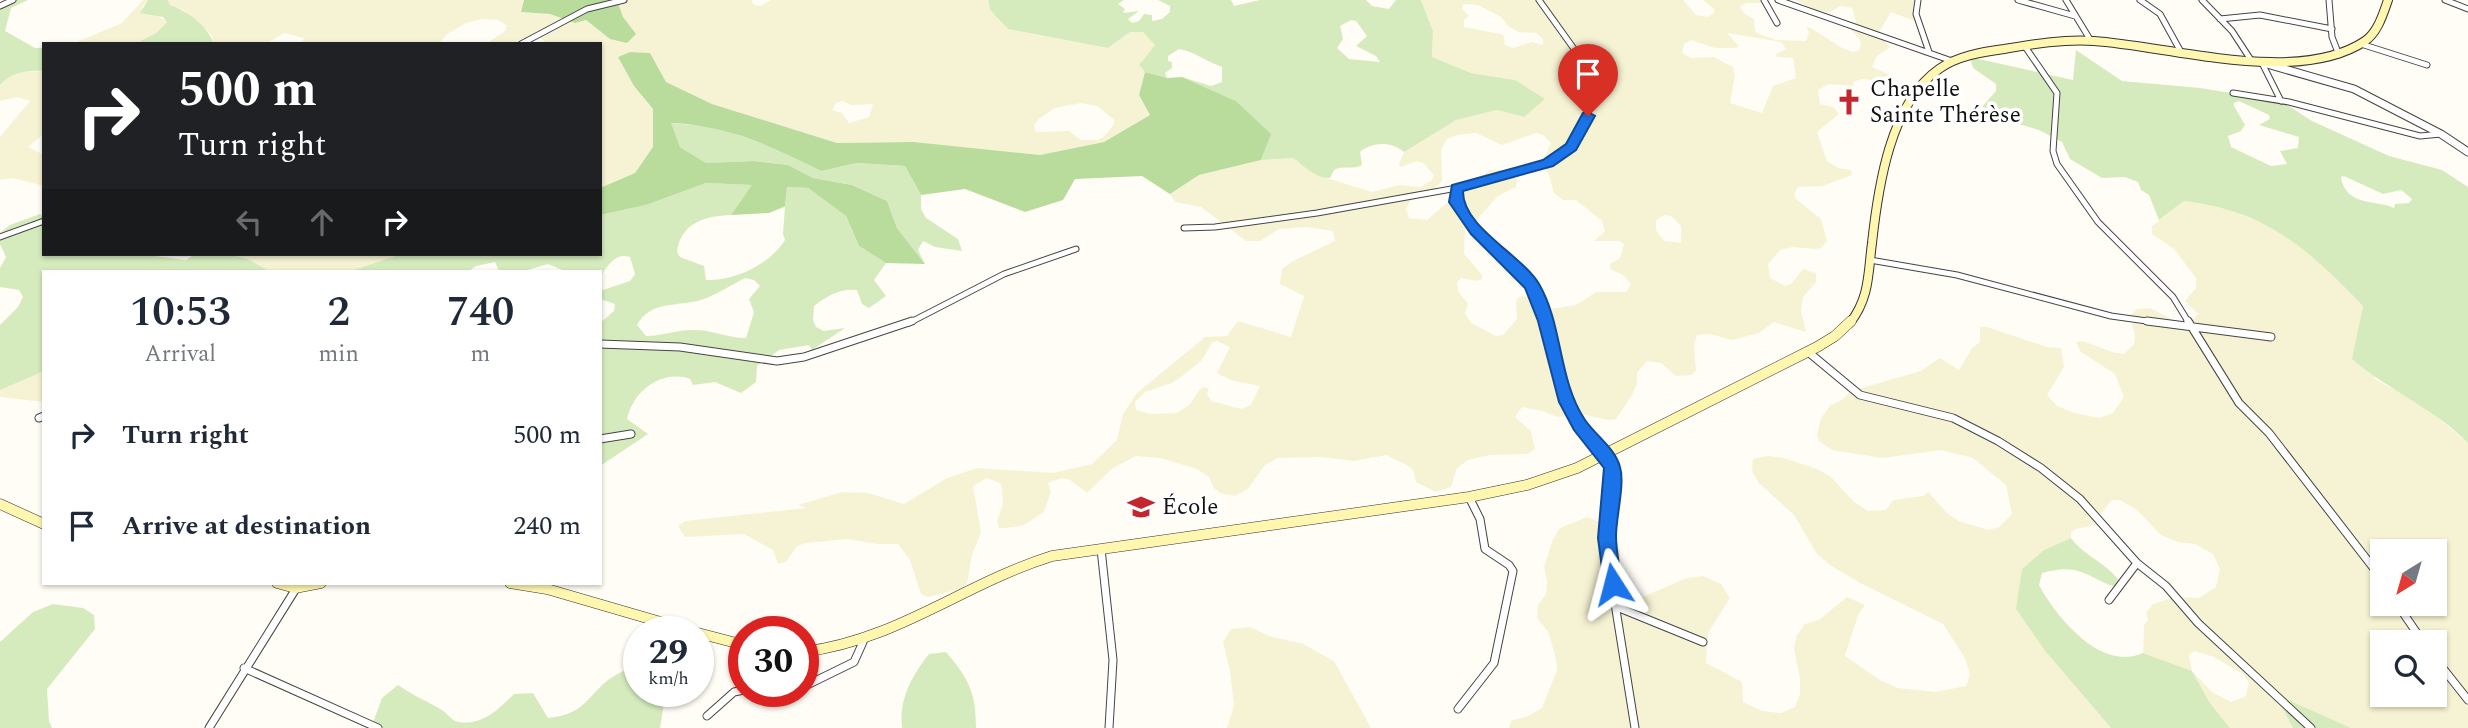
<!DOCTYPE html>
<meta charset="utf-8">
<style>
body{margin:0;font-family:Spectral,serif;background:#f2f2f3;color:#1f2937;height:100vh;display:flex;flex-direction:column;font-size:26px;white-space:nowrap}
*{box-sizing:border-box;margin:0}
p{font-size:23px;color:#747a83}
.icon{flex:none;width:38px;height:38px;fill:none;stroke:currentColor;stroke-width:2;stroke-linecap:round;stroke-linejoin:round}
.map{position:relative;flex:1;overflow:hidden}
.drawer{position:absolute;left:42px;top:270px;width:560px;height:315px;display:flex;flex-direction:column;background:#fff;border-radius:0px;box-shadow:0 2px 5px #0004}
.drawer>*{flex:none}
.top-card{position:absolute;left:42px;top:42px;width:560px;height:214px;border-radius:0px;box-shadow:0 2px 5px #0004;background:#202124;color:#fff;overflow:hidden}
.needle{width:46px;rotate:217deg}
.controls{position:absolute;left:2370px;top:539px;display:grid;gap:14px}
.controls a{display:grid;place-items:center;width:77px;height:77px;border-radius:0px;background:#fff;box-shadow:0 2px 5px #0004;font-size:35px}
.speed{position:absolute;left:623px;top:616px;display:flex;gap:14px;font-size:35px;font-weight:700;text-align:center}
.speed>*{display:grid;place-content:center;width:91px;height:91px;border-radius:50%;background:#fff;box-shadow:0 2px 5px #0004;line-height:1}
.speed small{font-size:18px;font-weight:400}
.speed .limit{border:10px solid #d22;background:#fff;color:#111}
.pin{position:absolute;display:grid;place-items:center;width:60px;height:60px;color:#fff;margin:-72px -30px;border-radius:50% 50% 50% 0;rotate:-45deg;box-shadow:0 0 7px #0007}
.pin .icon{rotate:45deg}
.me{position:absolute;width:77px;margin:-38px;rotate:351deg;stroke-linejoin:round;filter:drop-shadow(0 0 5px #0008)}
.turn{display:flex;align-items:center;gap:24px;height:147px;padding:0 21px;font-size:32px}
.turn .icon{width:91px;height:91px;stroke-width:2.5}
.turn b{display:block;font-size:49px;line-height:60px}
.lanes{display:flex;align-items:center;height:66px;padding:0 21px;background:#0003;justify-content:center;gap:35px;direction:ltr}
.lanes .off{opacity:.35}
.eta{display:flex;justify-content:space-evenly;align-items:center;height:119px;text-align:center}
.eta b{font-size:42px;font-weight:600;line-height:49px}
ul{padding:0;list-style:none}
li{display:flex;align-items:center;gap:21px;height:91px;padding:0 21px}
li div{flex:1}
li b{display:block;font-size:26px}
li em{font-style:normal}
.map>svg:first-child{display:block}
.farmland{fill:#f6f3d4;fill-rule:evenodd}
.green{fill:#d5ebbd;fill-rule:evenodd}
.forest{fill:#b9dc9c}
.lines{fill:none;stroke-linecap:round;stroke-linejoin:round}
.minor-far1-casing{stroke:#444;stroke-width:7}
.minor-casing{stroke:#444;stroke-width:9}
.tertiary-casing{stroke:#444;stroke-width:9}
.secondary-far1-casing{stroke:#333;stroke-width:10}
.secondary-casing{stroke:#333;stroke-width:11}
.minor-far1{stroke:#fff;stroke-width:5}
.minor{stroke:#fff;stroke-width:7}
.tertiary{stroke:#fff;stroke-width:7}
.secondary-far1{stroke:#fff6b0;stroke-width:8}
.secondary{stroke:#fff6b0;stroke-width:10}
.route{fill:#1a73e8;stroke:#114b97;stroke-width:2}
.labels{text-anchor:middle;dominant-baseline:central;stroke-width:7;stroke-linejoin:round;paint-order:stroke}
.poi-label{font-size:23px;fill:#111;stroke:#fff;text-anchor:start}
</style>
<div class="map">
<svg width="2468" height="728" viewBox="0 0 2468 728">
<rect width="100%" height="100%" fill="#fffdf5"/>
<path class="farmland" d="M143,0H148L141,8L167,21L156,33L135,44H72L122,23Z
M167,0H524L521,12L550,14L575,23L586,20L610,39L635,34L623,17L617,0H751L754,5L761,6L771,0H988L990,10L1008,29L1108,48L1130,32L1143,31L1155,45L1139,65L1145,72L1139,95L1150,115L1104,142L1040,155L914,142L837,143L712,104L666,82L650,53L630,52L618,57L634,86L653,109V148L635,173L600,188V44H547L540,37L528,44H486L505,31L507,26L498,20L482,19L466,23L446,35L439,44H301L304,38L284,33L266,44H214L211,34L184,10L170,5ZM843,101L851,105L873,104L869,117L849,123L842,113L832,110L836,103ZM1081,103L1097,106L1113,119L1115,122L1106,135L1098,140H1081L1069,131L1036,132L1034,125L1039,119L1055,108Z
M1421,0H1683L1696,15L1708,17L1714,13V9L1703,0H1763L1762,3H1746L1740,7L1745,14L1754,19L1755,31L1759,34L1776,40L1806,41L1809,32L1806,27L1811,28L1842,48L1853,52L1858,51L1861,45L1859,38L1851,30L1856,22L1852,8L1841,6L1830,12L1818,11L1795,0H1916L1917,22L1891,12L1878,34L1890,47L1877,56L1872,67L1890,75L1896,83L1894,86L1888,88L1873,80L1862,79L1853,82L1854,86L1829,84L1818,90L1820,104L1833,107L1839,114L1817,132L1827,161L1838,168L1851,170L1852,175L1822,186L1798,187L1794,195L1796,199L1821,219L1827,241L1821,248L1815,249L1793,247L1780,250L1768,264L1770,278L1785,286L1791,284L1803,269L1816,273V282L1803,297L1801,310L1806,332L1774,322L1759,333L1732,340L1710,334L1697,335L1694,345L1696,371L1691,375L1676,376L1661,363L1647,361L1637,373V384L1632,395L1616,419L1608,420L1586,415L1557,417L1543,411L1522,407L1515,417L1531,431L1535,449L1528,454L1490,455L1468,460L1457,468L1451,487L1436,492L1416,482L1413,470L1407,465L1386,455L1354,461L1322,457L1278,458L1265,465L1248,489L1235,496L1220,493L1214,488L1209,477L1197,469L1160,458L1136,456L1113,468L1087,493L1070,480L1062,478L1048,483L1051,492L1044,512L1024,525L1007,528H999L997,522L1003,503L1002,489L1000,483L987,478L973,486L981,532L972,555L967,584L961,589L928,597L921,594L910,560L898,544H877L848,539L806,543L797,546L786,562L778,564L773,550L744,534L685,537L678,526L685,521L806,508L798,505L842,492L868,493L904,504L947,478L977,468L1053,473L1092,464L1117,440L1123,414L1137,393L1205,337L1227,336L1238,321L1291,337L1304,296L1280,284L1282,269L1291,262L1335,241L1333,231L1307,227L1279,229L1260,241H1246L1201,207L1175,202L1170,194L1199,175L1261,160L1293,158L1314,174L1372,192L1399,185L1420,187L1431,181L1434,175L1423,163L1417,161L1401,167L1399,164L1404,152L1424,137L1456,120L1497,110L1524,117L1515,80L1471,73L1432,57L1433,31ZM1463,4L1478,5L1501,17L1509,27L1519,32L1536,33L1543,39V45L1532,42L1513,48L1505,45L1504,36L1501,34L1464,27V20L1469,16L1462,9ZM1727,33L1781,42L1786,49L1776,54L1777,57L1793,58L1796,78L1773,86L1762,113L1730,103L1735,75L1733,67L1714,57L1691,58L1682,53L1684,44L1691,40L1715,48H1737L1738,45ZM1476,133L1502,145L1536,133L1543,135L1551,143L1542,162L1549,175L1554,193L1563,200H1576L1602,221L1605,231L1594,241H1620L1624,245L1620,258L1610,264V269L1623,275L1631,284L1626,292H1596L1576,305L1537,311V298L1523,296L1517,298L1516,303L1517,319L1503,335L1496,336L1471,323L1465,313L1468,304L1458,291L1457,282L1461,278L1476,281L1482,279V275L1464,254L1465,229L1476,226L1479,217L1498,196L1516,187L1517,179L1504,170H1491L1469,184L1427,220L1409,218L1406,209L1410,201L1432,191L1442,181L1441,150L1447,139L1457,135ZM1665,215L1671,216L1681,226V243L1664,241L1656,230V220ZM1217,341L1230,347L1217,373L1230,380L1260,386L1251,405L1241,409L1211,401L1207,393L1209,389L1205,387L1200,389L1190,404L1177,413L1151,414L1136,410L1135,402L1145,392L1172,383L1181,377L1202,360L1212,343Z
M44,71V134L28,147L44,155V186L13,178L0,180V137L30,101L18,97L0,101V85L6,78L21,72Z
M2184,201L2218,205L2279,230L2320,261L2363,306L2361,327L2356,340L2375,379L2425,407L2468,443V728H2351L2276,695L2293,728H2230L2210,703L2192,671L2143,653L2144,625L2148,620L2146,613L2153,604L2174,597L2199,598L2216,587L2220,569L2213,554L2195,544L2178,542L2161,535L2137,510L2120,500H2112L2091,526L2076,529L2071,532V538L2044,550L2022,569L2017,609L2046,652L2111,728H1509L1511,721L1528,716L1542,708L1557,670L1555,655L1548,632L1537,618L1538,605L1546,594L1547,581L1544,567L1553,539L1560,528L1587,517L1602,523L1614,536L1620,550V563L1614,575L1620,591L1633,601L1687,578L1703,576L1721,584L1730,598L1708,633L1706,663L1742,682L1743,702L1762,711L1781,713L1795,707L1800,694V679L1794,648L1797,635L1805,624L1819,620L1847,597L1865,605L1858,615L1845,656L1880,680L1898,688L1935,692L1966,686L1970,674L1965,658L1943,624L1860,583L1830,565L1817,554L1794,515L1759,483L1752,471L1753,459L1768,456L1783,458L1817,469L1831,477L1853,501L1868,511L1886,510L1893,500L1923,496L1928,492L1948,514L1959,521L1988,530L1999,527L2012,514L2006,485L1973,458L1941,450L1882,458L1832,450L1819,441L1817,435L1821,418L1831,405L1842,400L1851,391L1921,371L1940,358L1959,370L1972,348L1980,342V327H1987L2047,347L2061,348L2064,367L2047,395L2057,406L2074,413L2099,418L2113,413L2124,397L2115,374L2081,352L2076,342L2083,341L2112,352L2124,354L2134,344L2135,335L2130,316L2137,309L2150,308L2186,327L2198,314L2185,301L2196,288V278L2174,249L2152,234V226ZM2382,551H2434V604H2382ZM2382,642H2434V695H2382ZM2194,651L2214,657L2243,674L2249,683L2246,696L2231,702L2212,692L2192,671L2189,655Z
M227,254H401L351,271H269L248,259Z
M44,371V402L0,397V390L9,384Z
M1250,627L1269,636L1303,644L1334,661L1371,728H1227L1234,705L1230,671L1223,642L1231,629Z"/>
<path class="green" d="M8,0H28L11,8L5,31L35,48H44V71C28,70 11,72 0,85V2Z
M148,0H168L170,5C188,11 207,25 214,44H135L156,33L167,22L163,17L140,13Z
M988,0H1124L1118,4L1125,9L1123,13L1139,11L1128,19L1132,23L1139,21L1144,14L1152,15V21L1162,19L1170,12V6L1158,0H1231L1234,6L1260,0H1366L1372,6L1389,9L1396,0H1421L1433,31L1432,57L1471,73L1515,80L1545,99L1524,117L1497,110L1456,120L1404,152C1391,141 1372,142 1360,152L1362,165C1353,170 1343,165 1334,170L1330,178C1316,179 1304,166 1293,158L1261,160L1270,134L1236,101L1182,77L1211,86L1222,82V67C1207,62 1194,51 1179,49L1168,56V61L1172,62V68L1165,73L1167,78L1145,72L1139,65L1155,45L1143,32H1130L1108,48L1008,29L990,10ZM1351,20L1356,21L1367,36L1356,46L1376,56L1380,62L1349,59L1337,48L1343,39L1340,26Z
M2076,50L2122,81L2200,88L2281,101L2312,121L2389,156L2442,170L2468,187V443C2434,408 2389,391 2352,359L2363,306C2307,248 2267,211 2184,201L2159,220L2149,195L2141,190L2138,182L2125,177L2102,178L2070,159L2062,142L2039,130L2002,119L1982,107L1996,91V84L1973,68L1971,61L1965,56L2073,80ZM2239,101L2269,115L2270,119L2259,125L2299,137L2298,148L2280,151L2287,164L2271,166L2231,147L2228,136L2241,131L2245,125L2234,106V103ZM2344,176L2383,194L2401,190L2412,199L2409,203L2395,204L2394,208C2379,200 2345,207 2341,177Z
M670,123L715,127L781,150L821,171L857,163L905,166L921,195V209L926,218L958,239L962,251L935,247L923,241L918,250L925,264L897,228L887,201L852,185L813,178L788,165L753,161L706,163L680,147Z
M706,183L753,185L731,215C706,216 681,222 677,252L680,257L704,266L706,280C735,281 769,265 785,240L783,234L785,207L769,213L785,206L787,187L808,188L846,216L859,246L886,263L874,280L886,296L869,308L862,304L857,290C840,288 827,296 814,306L813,320L816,327L824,331L845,328L812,350L809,345L779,350L757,366L756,382L741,393L715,382L693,385L690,379C662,369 633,391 627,419L648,434L600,466V323L614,311L615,304L600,299V291L630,281L635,274L630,257C615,252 608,266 600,277V271H565L548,264L524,271H499L495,262L476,266L469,271H351L401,254H600V215L646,205ZM745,278L754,280L760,286L749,299L754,312L746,338C726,338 711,329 691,330C676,330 662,336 646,336L637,325C651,300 677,307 701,300C716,295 731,285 745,278Z
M40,214L44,218V254H138L186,260L195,254H227L248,259L269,271H44V371L0,390V325L18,307L23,297L19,290L0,287V268L6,257L0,244V233L10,225Z
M2071,538C2084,556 2107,563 2119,581L2118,587C2104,585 2094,576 2081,572C2067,567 2055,570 2042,573L2039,585C2057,618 2101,672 2143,653L2192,671L2210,703L2230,728H2111L2046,652L2016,609L2022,569L2044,550Z
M53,604L83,608L94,615L95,629L47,689L49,721L52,728H0V642L33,612Z
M946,652C969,679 976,693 976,728H902C899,699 911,677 929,654Z
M627,670L639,671V691H666L660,728H371L382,698L398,685C412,695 427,701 442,710C446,713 450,718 455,721C480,728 498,710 514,694L533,693L548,718C594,714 588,684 627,670Z
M2275,694L2351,728H2293Z"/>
<path class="forest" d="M524,0H617L623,17L636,34L627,43L610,39L586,20L575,23L550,14L521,12Z
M630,52L650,53L666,82L712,104L837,143L914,142L1040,155L1104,142L1150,115L1139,95L1145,72L1167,78L1182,77L1236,101L1271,134L1261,160L1199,175L1170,194L1142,176L1075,179L1063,200L1025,212L965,189L921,195L905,166L857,163L821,171C772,146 727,125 671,123L680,147L706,163L753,161L788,165L813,178L852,185L887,201L897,228L925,264L886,263L859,246L846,216L808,188L787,187L785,206L769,213L731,215L752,185L706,183L646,205L600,215V188L635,173L653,147V109L634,86L618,57Z"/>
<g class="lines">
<g class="minor-far1-casing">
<path id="minor-far1" d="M1764,0L1777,23
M1778,0L1952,61
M1918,0L1916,14L1929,52
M2018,0L2075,16
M2066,0L2091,41
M2140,0L2160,14L2181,52
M2202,0L2232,31L2251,60
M2329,0L2332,37L2339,55
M2445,0L2468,9
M0,6L13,0
M2220,19L2260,15L2332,29
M521,44L587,9L624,0
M2361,44L2427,65
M2026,48L2057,93L2053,151L2057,164L2098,222L2173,297L2189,323
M2262,63L2281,101
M2233,93L2289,102L2420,136L2441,134
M1457,188L1459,203L1465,217L1533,288L1547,323
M1184,228L1215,227L1317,213L1457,188L1548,163L1575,140L1588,116L1590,98L1577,53L1539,0
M0,237L44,221
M1870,260L1957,275L2111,316L2161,323
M909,323L1004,274L1076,249"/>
</g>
<g class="minor-casing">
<path id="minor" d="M1547,321L1565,396L1575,415L1612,468L1608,560L1635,728
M2147,321L2271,337
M2188,321L2239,403L2269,433L2382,579
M600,344L680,347L777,361L804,357L912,321
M1807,351L1860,395L1953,418L1998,441L2041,468L2080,499L2137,563L2166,586L2198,623L2311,728
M39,418L44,416
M600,439L631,434
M1101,549L1113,660L1109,728
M2109,600L2137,563
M2397,604L2423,642
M1617,607L1703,642
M2434,657L2468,700
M244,668L378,728
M803,687L854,662L863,642
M1458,709L1494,663L1513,571L1509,565L1485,549L1480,519L1469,497
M707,716L734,692L744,690
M209,728L297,587"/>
</g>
<g class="tertiary-casing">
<path id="tertiary" d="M2260,62L2354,89L2441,134L2468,152"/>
</g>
<g class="secondary-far1-casing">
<path id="secondary-far1" d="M1850,323C1870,297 1868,273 1872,243C1878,188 1890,103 1939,69C1957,56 1982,52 2004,49C2033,44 2064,39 2094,41C2170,46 2298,86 2365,41C2378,32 2383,14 2388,0"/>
</g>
<g class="secondary-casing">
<path id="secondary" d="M0,504L44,524
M277,583L295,588L321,583
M510,583L547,589L695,632
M698,633L744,645
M803,652C898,640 963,584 1052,556L1469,497L1527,485L1577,468L1817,347L1835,336L1851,321"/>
</g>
<use href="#minor-far1" class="minor-far1"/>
<use href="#minor" class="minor"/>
<use href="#tertiary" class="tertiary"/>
<use href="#secondary-far1" class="secondary-far1"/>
<use href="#secondary" class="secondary"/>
</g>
<path class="route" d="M1588,112L1595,116L1576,150L1553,166L1463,191C1462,227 1522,255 1539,284C1563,325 1558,380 1585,420C1596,436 1615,448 1620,467C1625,484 1616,517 1616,536C1616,552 1620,568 1622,584L1619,589L1613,592L1606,589L1604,584L1598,538L1604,468L1574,430L1559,402L1538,321L1525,288L1471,234L1449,202L1452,185L1543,160L1566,144L1583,113Z"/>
<defs>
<g id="church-bare" transform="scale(2.1)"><path d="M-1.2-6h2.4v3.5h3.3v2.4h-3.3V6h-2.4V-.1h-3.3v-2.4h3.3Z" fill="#c4262e" stroke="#fff" stroke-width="2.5" paint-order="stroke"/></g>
<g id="school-bare" transform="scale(2.1)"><path d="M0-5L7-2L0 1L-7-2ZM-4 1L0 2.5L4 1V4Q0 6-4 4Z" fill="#c4262e" stroke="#fff" stroke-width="2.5" paint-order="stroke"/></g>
</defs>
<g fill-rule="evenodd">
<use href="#church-bare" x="1849" y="102"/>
<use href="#school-bare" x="1141" y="507"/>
</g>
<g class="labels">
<g class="poi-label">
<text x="1870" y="89">Chapelle<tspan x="1870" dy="26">Sainte Thérèse</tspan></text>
<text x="1162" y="507">École</text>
</g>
</g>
</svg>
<div class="controls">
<a><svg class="needle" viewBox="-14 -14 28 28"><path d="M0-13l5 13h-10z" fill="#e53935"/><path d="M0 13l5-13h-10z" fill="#747a83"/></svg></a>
<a><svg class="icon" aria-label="search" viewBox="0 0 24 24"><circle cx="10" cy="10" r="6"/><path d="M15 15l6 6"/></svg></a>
</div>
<div class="speed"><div>29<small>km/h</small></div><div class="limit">30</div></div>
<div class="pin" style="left:1588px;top:116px;background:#d93025"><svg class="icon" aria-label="arrive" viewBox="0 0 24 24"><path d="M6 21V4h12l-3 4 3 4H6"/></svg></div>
<svg class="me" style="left:1613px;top:584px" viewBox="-20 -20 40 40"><path d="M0-17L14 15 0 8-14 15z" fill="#1a73e8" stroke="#fff" stroke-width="4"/></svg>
<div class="top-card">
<div class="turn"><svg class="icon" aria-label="right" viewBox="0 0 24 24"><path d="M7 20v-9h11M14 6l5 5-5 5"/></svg><div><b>500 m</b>Turn right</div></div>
<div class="lanes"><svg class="icon off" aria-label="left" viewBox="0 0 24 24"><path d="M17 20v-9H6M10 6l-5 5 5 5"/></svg><svg class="icon off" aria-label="ahead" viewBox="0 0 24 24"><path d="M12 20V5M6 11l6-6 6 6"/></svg><svg class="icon" aria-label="right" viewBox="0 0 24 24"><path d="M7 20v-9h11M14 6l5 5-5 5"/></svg></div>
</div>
<section class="drawer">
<div class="eta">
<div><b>10:53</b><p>Arrival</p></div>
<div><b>2</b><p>min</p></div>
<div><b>740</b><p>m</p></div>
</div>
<ul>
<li><svg class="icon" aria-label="right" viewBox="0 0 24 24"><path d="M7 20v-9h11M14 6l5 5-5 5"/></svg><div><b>Turn right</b></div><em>500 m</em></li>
<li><svg class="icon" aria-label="arrive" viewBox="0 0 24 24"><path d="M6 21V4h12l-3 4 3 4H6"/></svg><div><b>Arrive at destination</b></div><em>240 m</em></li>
</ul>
</section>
</div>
